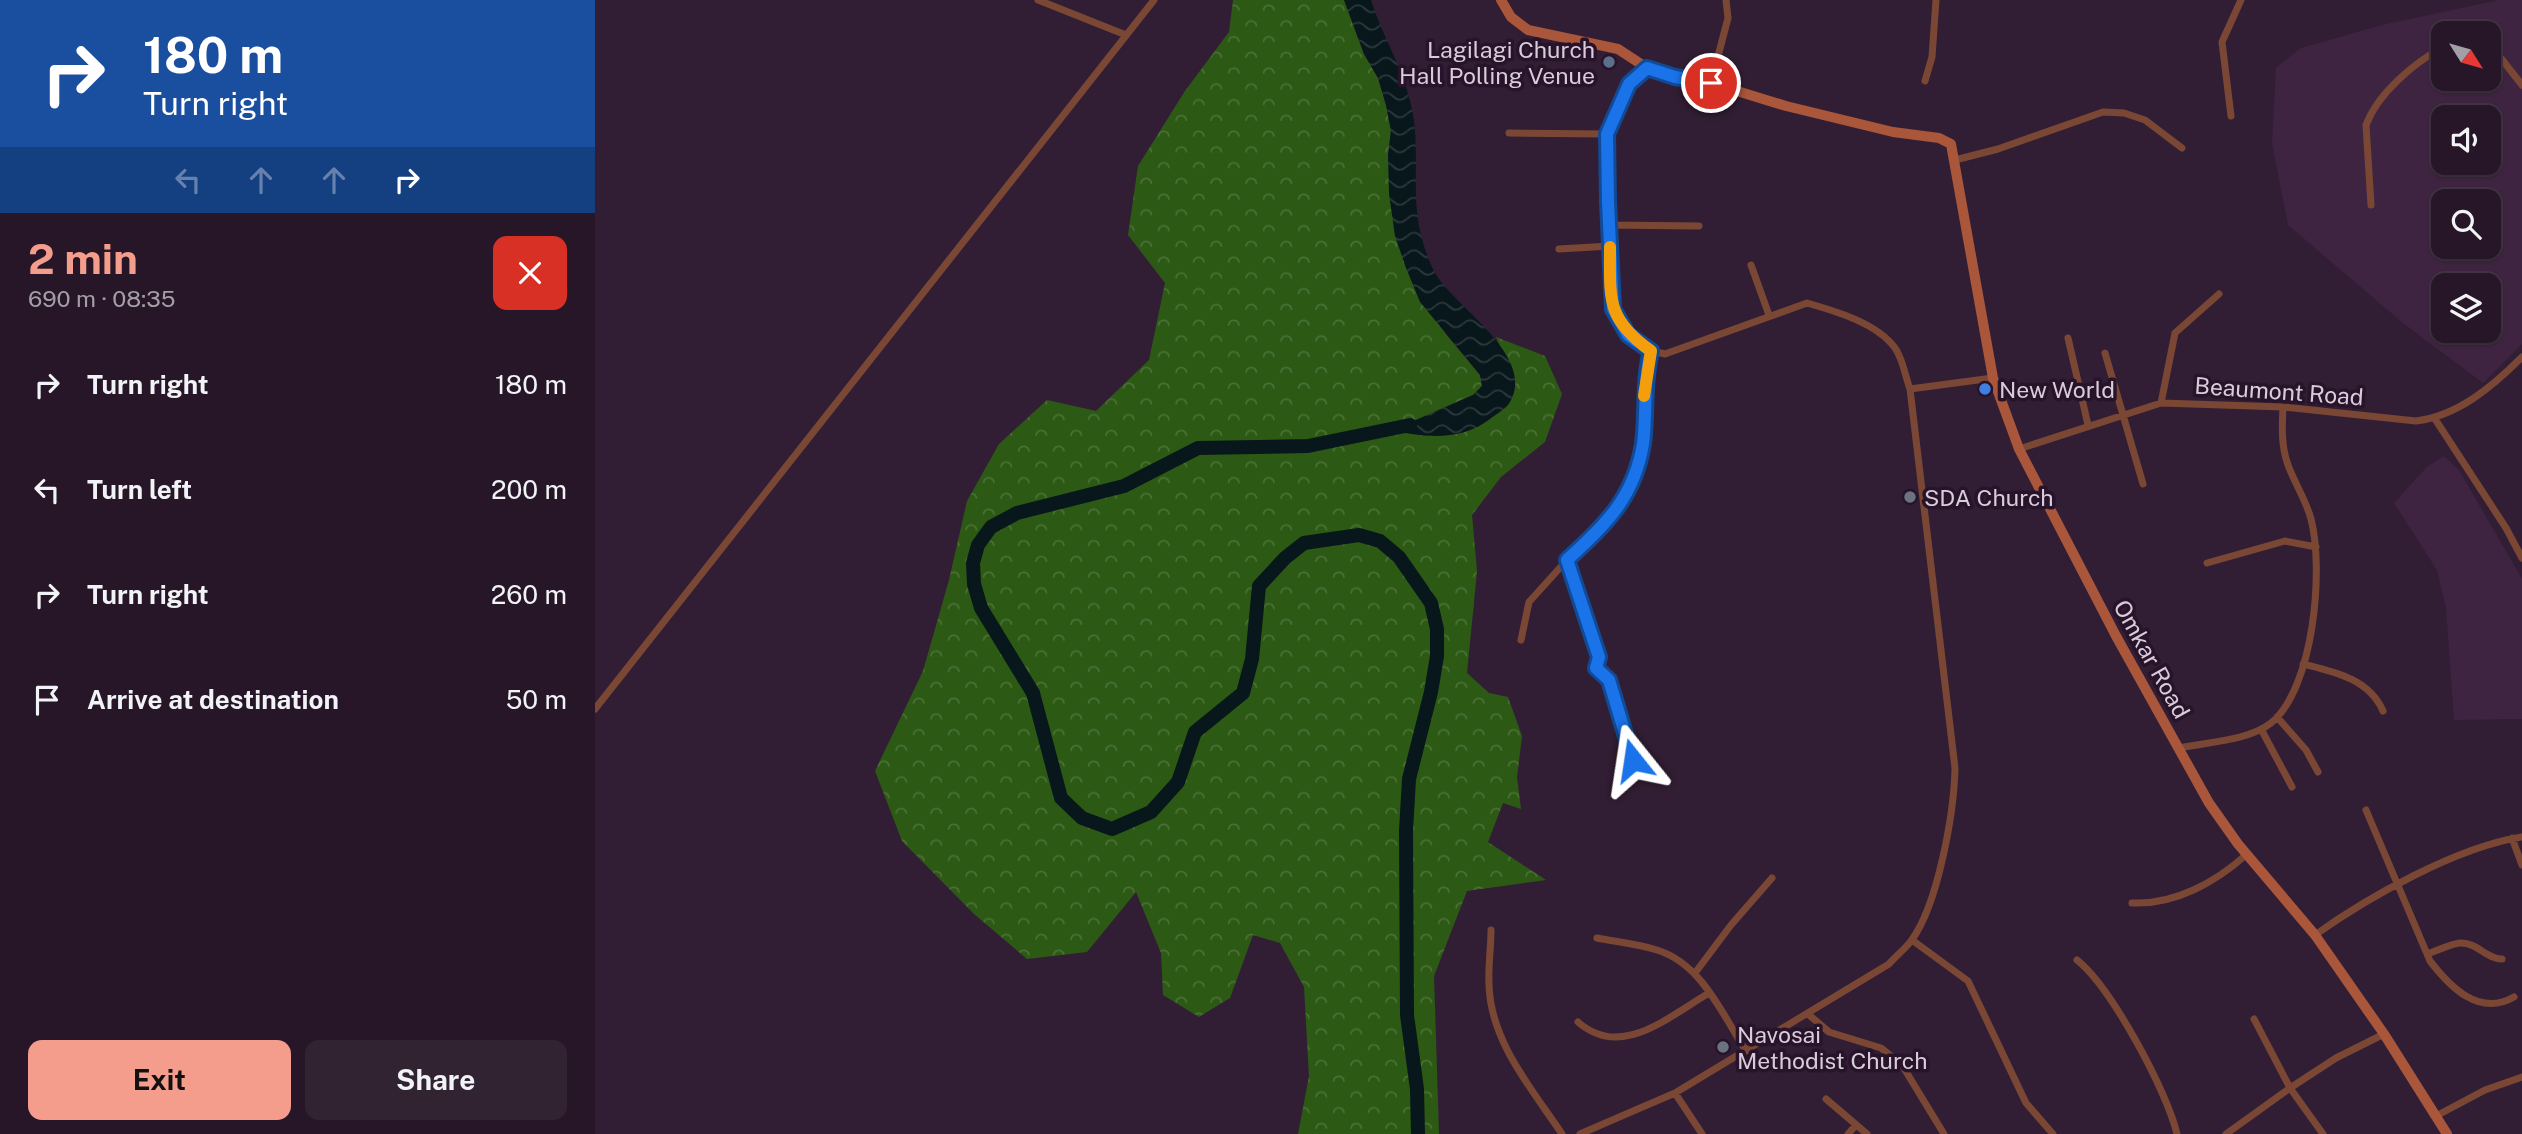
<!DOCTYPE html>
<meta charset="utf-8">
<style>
body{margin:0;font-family:"Public Sans",sans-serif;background:#322333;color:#f1f3f6;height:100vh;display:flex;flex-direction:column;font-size:26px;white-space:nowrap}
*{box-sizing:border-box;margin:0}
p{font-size:23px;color:#a49fa7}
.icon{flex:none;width:38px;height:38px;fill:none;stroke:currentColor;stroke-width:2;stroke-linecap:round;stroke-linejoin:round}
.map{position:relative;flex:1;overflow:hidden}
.panel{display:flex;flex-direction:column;background:#261627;width:595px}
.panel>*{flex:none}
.banner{background:#1a4fa0;color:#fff;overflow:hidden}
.needle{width:46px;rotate:127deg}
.buttons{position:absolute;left:1836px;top:21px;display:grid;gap:14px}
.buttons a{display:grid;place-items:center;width:70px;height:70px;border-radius:14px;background:#261627;box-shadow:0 2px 5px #0004,0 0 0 2px #423544;font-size:35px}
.pin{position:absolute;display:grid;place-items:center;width:60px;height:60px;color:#fff;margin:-30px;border:4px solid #fff;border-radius:50%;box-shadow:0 2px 7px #0007}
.me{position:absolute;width:77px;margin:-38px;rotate:345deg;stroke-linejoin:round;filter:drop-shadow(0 0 5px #0008)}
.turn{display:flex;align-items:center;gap:24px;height:147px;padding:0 28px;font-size:32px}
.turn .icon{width:91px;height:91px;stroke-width:2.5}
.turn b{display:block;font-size:49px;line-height:60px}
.lanes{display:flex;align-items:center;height:66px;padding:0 28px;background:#0003;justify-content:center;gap:35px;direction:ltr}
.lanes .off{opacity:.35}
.round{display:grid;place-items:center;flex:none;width:74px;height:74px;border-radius:14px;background:#322333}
.headline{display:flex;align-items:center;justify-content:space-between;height:119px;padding:0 28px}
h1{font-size:42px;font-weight:700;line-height:52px;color:#f49d8c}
.button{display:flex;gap:14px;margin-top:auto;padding:14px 28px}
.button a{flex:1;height:80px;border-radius:14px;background:#f49d8c;color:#111;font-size:28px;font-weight:700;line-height:80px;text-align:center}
.button a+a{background:#322333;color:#f1f3f6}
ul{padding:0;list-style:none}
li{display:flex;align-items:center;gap:21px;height:105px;padding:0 28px}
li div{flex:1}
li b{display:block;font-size:26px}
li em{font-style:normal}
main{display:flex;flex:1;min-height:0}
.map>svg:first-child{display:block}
.built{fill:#3e2440;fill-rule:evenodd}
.forest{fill:url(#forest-crowns)}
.water{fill:url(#water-waves)}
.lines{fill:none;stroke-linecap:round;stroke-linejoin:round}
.river{stroke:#08171b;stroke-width:14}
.street{stroke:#7b4735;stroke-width:7}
.secondary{stroke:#a9563a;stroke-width:10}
.route-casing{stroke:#114b97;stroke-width:18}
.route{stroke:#1a73e8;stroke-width:12}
.slow{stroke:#f59e0b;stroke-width:12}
.service-dot{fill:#5c6f8a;stroke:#28142a;stroke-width:2.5}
.shop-dot{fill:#3f7fe0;stroke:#28142a;stroke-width:2.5}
.worship-dot{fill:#6b7280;stroke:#28142a;stroke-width:2.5}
.labels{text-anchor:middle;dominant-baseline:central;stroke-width:7;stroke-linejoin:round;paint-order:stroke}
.poi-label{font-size:23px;fill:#d9ccda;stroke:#28142a;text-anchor:start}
.street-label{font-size:23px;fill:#d9ccda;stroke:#28142a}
</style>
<main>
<section class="panel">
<div class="banner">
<div class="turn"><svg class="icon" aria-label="right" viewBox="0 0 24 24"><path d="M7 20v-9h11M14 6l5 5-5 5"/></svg><div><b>180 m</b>Turn right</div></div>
<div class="lanes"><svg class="icon off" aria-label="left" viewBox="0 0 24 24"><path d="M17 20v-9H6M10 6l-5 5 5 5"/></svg><svg class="icon off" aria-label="ahead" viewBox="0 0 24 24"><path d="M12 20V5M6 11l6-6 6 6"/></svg><svg class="icon off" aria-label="ahead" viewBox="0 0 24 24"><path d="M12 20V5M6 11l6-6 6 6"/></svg><svg class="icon" aria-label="right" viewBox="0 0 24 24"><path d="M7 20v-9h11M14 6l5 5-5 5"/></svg></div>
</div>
<div class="headline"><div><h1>2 min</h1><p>690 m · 08:35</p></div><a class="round" style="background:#d93025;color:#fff"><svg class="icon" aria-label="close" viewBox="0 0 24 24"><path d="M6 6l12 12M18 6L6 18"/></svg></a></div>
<ul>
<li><svg class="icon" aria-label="right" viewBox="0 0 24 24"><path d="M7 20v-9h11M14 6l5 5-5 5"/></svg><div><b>Turn right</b></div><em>180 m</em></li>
<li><svg class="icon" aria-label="left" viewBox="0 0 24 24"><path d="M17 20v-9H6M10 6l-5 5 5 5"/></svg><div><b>Turn left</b></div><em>200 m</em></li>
<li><svg class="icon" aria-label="right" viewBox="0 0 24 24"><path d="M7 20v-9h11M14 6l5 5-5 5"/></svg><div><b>Turn right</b></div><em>260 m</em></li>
<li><svg class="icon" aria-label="arrive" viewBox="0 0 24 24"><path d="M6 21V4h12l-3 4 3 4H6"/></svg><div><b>Arrive at destination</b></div><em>50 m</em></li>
</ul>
<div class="button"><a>Exit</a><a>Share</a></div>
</section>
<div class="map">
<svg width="1927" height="1134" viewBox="0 0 1927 1134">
<defs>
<pattern id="forest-crowns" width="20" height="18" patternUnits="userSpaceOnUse" patternTransform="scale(1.75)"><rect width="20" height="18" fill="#2c5a14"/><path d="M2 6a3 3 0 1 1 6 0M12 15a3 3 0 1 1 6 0" fill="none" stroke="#4a7036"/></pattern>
<pattern id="water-waves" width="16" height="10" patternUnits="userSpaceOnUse" patternTransform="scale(1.75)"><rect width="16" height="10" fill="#08171b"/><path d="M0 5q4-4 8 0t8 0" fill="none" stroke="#2b383c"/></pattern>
</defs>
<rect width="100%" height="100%" fill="#321e34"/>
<path class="built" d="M1904,0H1927V344L1888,383L1808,323L1693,225L1677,143L1681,68L1706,48L1787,25ZM1848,33H1894V79H1848ZM1848,117H1894V163H1848ZM1848,201H1894V247H1848ZM1848,285H1894V331H1848Z
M1849,456L1864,470L1927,579V719L1859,720L1851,608L1842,570L1799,503L1832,467Z"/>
<path class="forest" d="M638,0H749L769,54L783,78L791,105L796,131L793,155L800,236L851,334L885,375L887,386L878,395L799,429L919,378L901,337L950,356L967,394L950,442L906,477L877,515L882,571L872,673L894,693L913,697L927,736L922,777L926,809L908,803L893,842L951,880L872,891L839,976L844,1134H703L714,1076L709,987L685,943L658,935L635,998L604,1017L568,995L566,953L541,892L492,952L432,959L379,914L307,841L280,771L328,671L354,580L372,501L404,444L452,400L501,411L554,360L570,283L533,235L543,166L590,91L634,32Z"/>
<path class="water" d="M749,0H776C788,37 809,70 817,109C825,147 817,188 824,226C827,241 834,264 842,276C863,309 941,357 915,402C912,408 900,415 895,419C867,441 829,438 798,430L878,395L887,386L885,375L825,302L811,268L800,236L794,194L793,155L796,131L791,105L783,78L769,54Z"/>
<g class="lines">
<path class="river" d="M815,425L713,446L603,448L529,486L422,513L396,527L383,545L378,563L379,584L386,608L438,693L466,798L487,818L517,829L556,812L583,782L600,732L648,693L657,659L664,586L690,558L709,543L764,535L785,541L804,557L836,603L842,629V656L836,692L814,779L811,831L812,1015L822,1089L823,1134"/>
<path class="street" d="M443,0L531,35
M1894,43L1927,85
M1330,81L1337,57L1341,0
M1116,83L1133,18L1131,0
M1636,116L1627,42L1646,0
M914,133L1012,134
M1360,160L1403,149L1508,112L1529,113L1550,120L1587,148
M1776,205L1771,125C1783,93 1819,63 1848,47
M1014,225L1104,226
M964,249L1015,246
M1156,265L1174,315
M1473,338L1493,425
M1510,353L1548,484
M1315,389L1398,378
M1566,403L1580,333L1624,294
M1840,419L1911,528L1927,558
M1424,449L1566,403L1688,407L1821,421C1863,416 1898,386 1927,357
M1612,563L1690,541L1721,547
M926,640L934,602L972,560
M1708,664C1740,672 1774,679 1788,711
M0,709L559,0
M1682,717L1711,750L1723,772
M1666,729L1697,787
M1584,748C1612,742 1653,741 1676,723C1719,688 1729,569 1716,519C1711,500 1700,484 1693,465C1686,446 1687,427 1688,407
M1038,760L1015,680L1001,669L1004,657L972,560C1009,526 1042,494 1048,442C1052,411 1048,382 1056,351
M1771,810L1835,961C1855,987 1884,1017 1919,997
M1917,838L1927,865
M1537,903C1580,905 1621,882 1652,854
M896,930C896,948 893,966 894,984C895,1041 937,1089 967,1134
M1720,935C1773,897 1862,847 1927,837
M1002,938C1022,942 1043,944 1062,950C1107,964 1127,1014 1151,1051
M1317,940L1373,981L1431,1103L1458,1134
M1832,954C1842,951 1855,944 1865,943C1882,942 1891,959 1907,959
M1482,960C1516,987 1572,1091 1582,1134
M1100,973L1136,925L1177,878
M1213,1014L1234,1032L1286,1048L1307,1065L1349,1134
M1659,1019L1695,1088L1741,1058L1789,1034
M983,1022C1026,1060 1073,1017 1114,993
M1080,1093L1107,1134
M1231,1099L1272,1134
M1841,1116L1890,1090L1927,1077
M985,1134L1080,1093L1294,964C1301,956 1310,949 1316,941C1343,905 1359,813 1360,768L1315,389C1310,376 1308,359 1300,348C1282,323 1240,311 1212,303L1070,354C1051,350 1032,339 1023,321C1013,302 1009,161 1012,135C1016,111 1034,84 1052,68
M1253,1134L1261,1125
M1631,1134L1695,1088L1728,1134"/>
<path class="secondary" d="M906,0L916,17L933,30L1023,49L1052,68L1080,77L1116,83L1191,106L1298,132L1344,138L1356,144L1398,378L1424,449L1521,636L1614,803L1643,844L1720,935L1789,1034L1852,1134"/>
</g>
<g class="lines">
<g class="route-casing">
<path id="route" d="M1038,760L1014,680L1001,668L1004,657L972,560C1011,524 1039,498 1048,444C1052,413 1048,382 1056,351L1033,335L1018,309L1013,202L1012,134L1034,84L1052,68L1080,77L1116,83"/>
</g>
<use href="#route" class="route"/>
<path class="slow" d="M1015,247C1015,299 1011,319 1056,351L1049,396"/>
</g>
<circle class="service-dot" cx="1014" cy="62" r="7"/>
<circle class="shop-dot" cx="1390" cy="389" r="7"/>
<g class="worship-dot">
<circle cx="1315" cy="497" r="7"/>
<circle cx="1128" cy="1047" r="7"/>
</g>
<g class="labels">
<g class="poi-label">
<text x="1000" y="49" text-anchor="end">Lagilagi Church<tspan x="1000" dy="26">Hall Polling Venue</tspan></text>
<text x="1404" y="389">New World</text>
<text x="1329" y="497">SDA Church</text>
<text x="1142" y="1034">Navosai<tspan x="1142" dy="26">Methodist Church</tspan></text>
</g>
<g class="street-label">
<text transform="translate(1684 391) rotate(4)">Beaumont Road</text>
<text transform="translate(1557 659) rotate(61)">Omkar Road</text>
</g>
</g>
</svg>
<div class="buttons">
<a><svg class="needle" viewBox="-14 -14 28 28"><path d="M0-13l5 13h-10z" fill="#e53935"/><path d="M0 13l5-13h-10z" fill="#a49fa7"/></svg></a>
<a><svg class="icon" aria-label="sound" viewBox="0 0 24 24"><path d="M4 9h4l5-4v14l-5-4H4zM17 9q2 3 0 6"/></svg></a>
<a><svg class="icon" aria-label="search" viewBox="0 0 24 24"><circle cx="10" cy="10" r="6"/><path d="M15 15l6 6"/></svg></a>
<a><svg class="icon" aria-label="layers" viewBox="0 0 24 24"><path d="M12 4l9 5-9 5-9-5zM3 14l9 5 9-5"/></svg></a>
</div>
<div class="pin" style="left:1116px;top:83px;background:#d93025"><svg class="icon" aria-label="arrive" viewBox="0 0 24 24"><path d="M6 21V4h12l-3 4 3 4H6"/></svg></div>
<svg class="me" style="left:1038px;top:760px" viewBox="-20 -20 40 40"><path d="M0-17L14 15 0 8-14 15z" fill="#1a73e8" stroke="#fff" stroke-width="4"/></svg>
</div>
</main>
